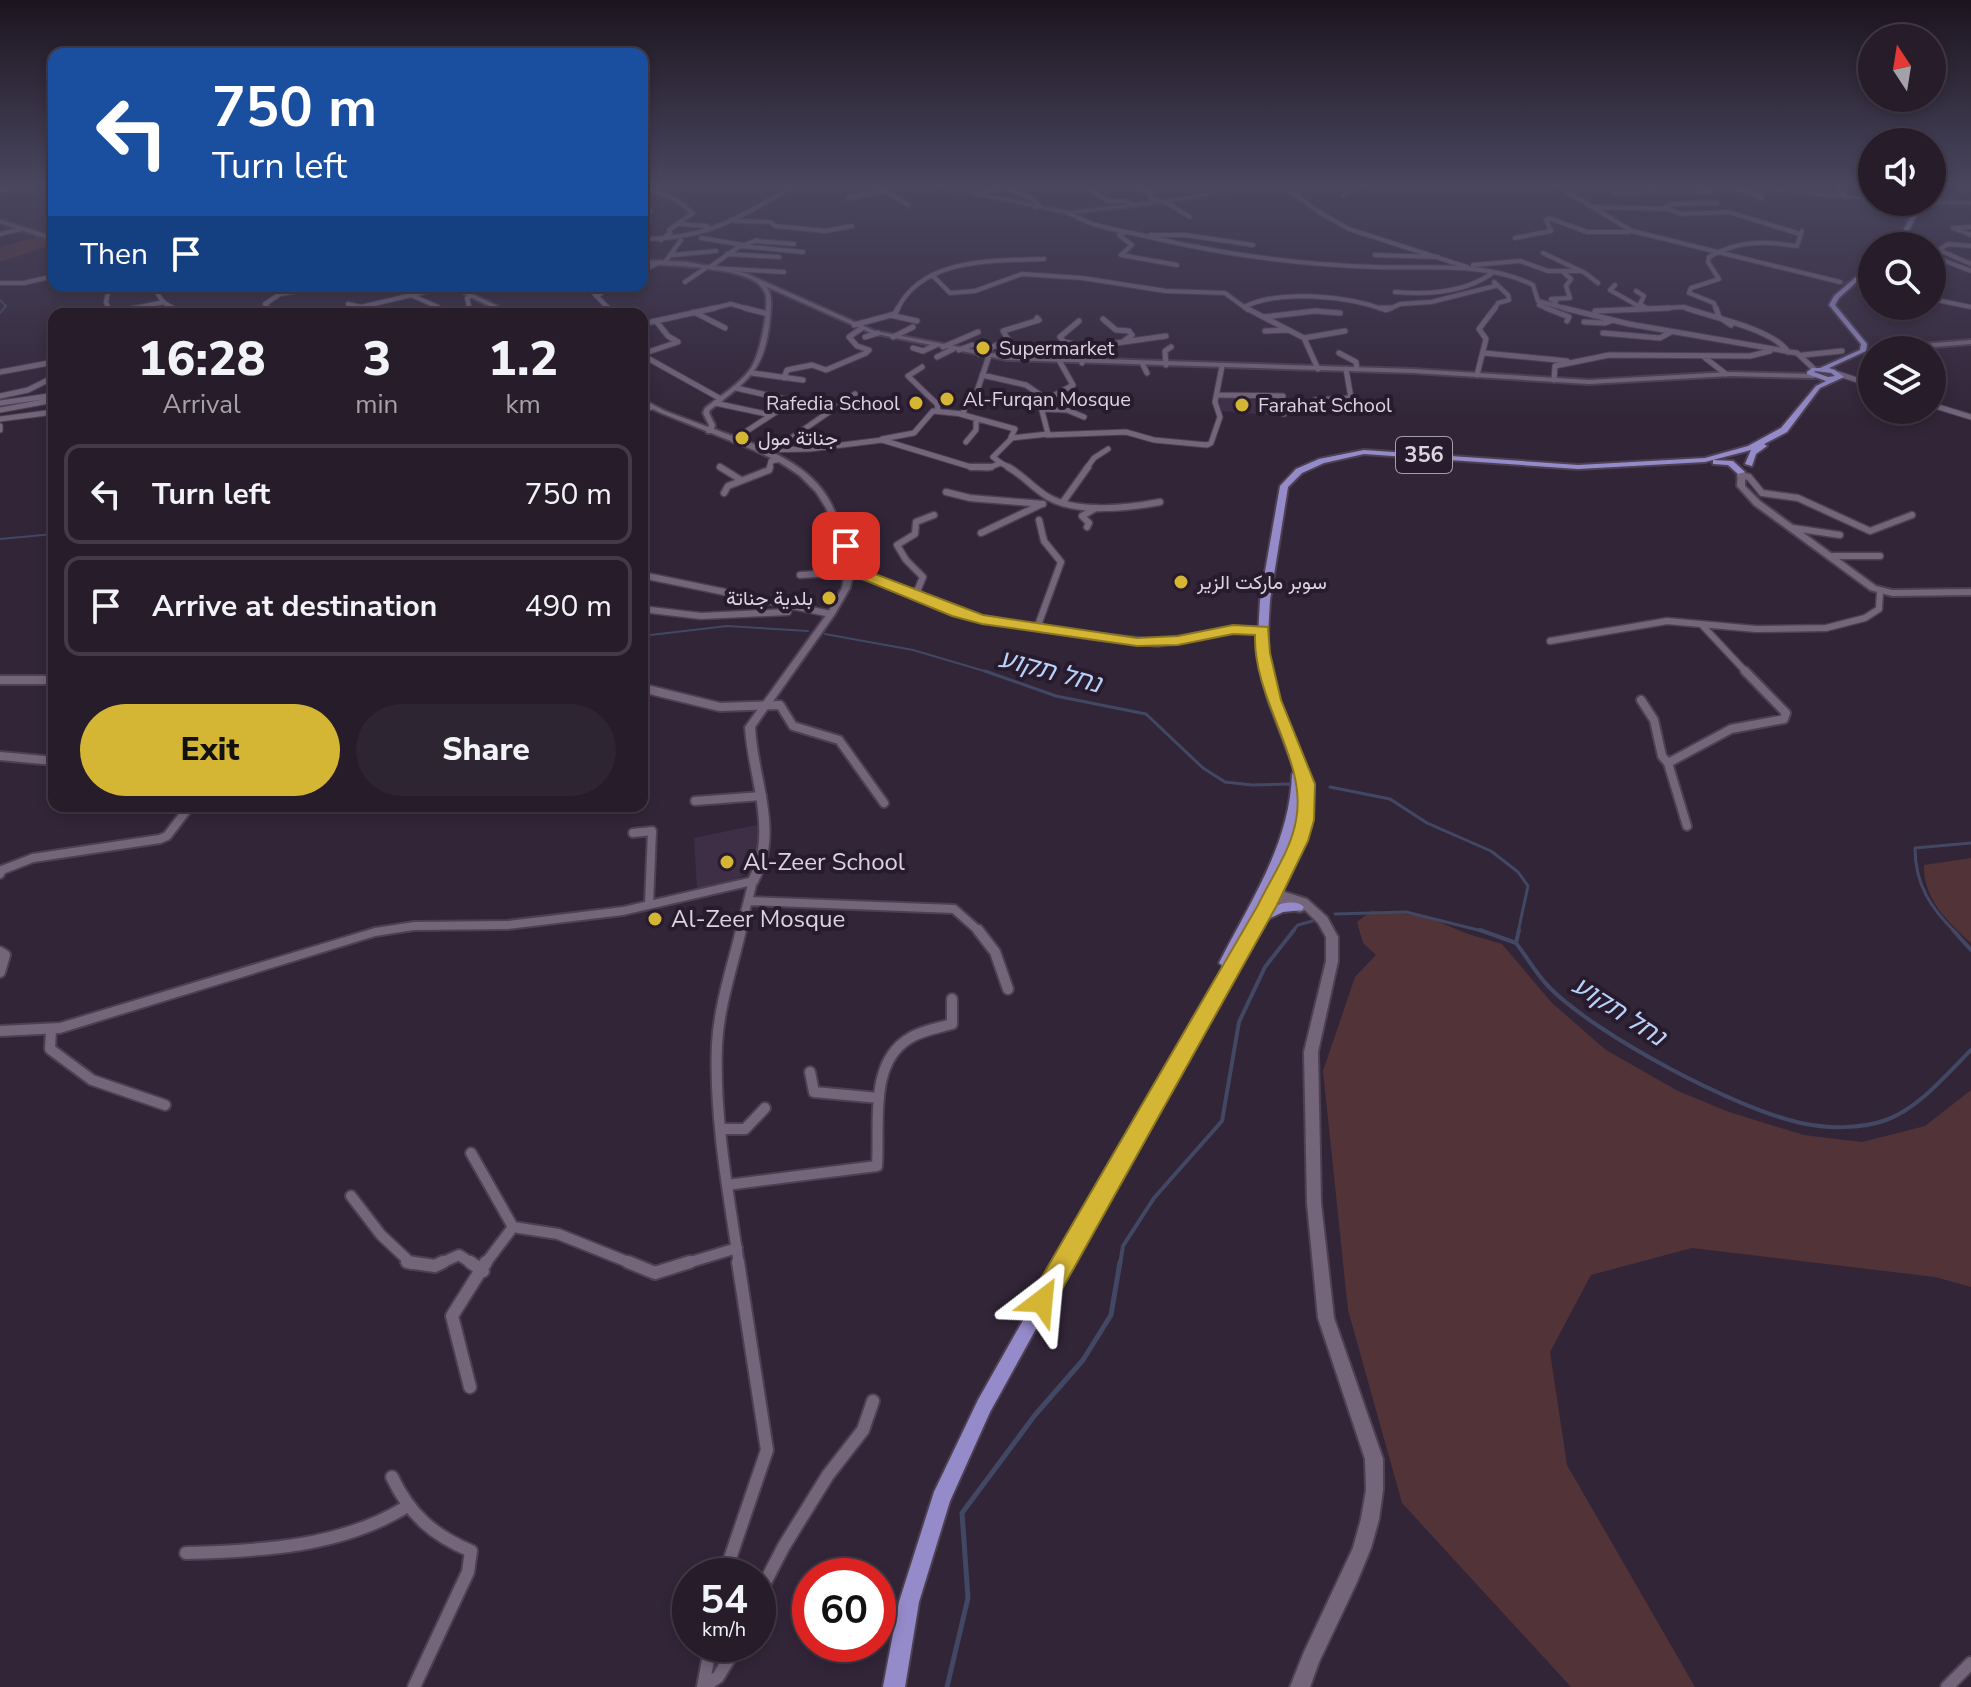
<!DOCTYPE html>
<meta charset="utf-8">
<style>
body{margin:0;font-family:"Nunito Sans",Vazirmatn,"Noto Sans Hebrew",sans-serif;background:#2e2532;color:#f1f3f6;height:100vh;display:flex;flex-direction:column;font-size:30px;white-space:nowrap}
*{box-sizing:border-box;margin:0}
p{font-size:26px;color:#a4a1a8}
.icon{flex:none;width:44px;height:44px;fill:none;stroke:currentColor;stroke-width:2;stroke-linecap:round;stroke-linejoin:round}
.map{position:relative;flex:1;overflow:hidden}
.side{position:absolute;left:48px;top:308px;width:600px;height:504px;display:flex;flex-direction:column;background:#261c2a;border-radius:16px;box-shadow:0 4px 12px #0003,0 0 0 2px #423a47}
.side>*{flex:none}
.hud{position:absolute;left:48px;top:48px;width:600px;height:244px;border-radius:16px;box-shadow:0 4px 12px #0003,0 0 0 2px #423a47;background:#1a4fa0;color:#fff;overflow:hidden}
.needle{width:52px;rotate:348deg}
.buttons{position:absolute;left:1858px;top:24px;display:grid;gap:16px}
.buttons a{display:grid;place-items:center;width:88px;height:88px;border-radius:50%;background:#261c2a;box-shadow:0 4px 12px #0003,0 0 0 2px #423a47;font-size:40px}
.speed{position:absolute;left:672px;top:1558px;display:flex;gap:16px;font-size:40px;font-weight:700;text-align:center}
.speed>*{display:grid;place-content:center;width:104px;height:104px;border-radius:50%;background:#261c2a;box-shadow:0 4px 12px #0003,0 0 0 2px #423a47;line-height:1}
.speed small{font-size:20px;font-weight:400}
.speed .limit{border:12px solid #d22;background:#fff;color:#111}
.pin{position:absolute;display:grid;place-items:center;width:68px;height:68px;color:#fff;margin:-34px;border-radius:16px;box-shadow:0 4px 12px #0006}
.me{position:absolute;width:88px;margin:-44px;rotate:29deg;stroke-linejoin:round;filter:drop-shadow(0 0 6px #0008)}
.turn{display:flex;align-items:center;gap:28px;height:168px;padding:0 32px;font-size:36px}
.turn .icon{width:104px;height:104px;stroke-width:2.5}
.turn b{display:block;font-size:56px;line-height:68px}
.then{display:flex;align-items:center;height:76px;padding:0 32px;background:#0003;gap:16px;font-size:30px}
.eta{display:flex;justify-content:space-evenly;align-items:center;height:136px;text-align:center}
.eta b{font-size:48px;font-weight:800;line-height:56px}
.primary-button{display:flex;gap:16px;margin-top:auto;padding:16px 32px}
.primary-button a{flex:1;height:92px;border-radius:48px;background:#d5b534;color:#111;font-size:32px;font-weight:800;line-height:92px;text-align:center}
.primary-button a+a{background:#2e2532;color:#f1f3f6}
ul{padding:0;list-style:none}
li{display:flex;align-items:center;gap:24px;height:100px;margin:0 16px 12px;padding:0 16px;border:4px solid #423a47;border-radius:16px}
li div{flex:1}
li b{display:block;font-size:30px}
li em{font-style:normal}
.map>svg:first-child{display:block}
.built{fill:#3e2e46}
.green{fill:#523337}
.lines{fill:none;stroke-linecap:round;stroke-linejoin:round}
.stream-far3{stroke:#424864;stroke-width:2}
.stream-far2{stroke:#424864;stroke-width:3}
.stream-far1{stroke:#424864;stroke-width:4}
.stream{stroke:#424864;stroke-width:5}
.street-tunnel{stroke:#4c3f51;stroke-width:4;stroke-dasharray:4 2;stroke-linecap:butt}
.street-far5-casing{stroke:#4c4051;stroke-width:6}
.street-far4-casing{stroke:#4c4051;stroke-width:7}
.street-far3-casing{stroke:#4c4051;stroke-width:9}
.street-far2-casing{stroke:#4c4051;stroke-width:12}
.street-far1-casing{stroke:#4c4051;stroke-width:14}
.street-casing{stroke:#4c4051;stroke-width:16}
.secondary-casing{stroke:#4c4051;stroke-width:4}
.primary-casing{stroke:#4c4051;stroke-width:4}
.street-far5{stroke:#74657b;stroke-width:4}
.street-far4{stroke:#74657b;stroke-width:5}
.street-far3{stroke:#74657b;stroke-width:6}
.street-far2{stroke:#74657b;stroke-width:8}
.street-far1{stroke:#74657b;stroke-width:10}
.street{stroke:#74657b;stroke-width:12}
.secondary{fill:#74657b;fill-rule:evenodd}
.primary{fill:#958bca;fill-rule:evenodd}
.primary-bridge-casing{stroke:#4c4051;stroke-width:8;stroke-linecap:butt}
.primary-bridge{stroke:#958bca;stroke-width:6}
.route{fill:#d5b534;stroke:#8a7622;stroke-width:2}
.poi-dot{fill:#d5b534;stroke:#281b2d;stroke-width:3}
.labels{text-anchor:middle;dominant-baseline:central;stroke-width:8;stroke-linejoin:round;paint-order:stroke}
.far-poi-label{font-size:20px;fill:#dcd3e0;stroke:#281b2d;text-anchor:start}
.shield{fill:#281b2d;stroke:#a69caa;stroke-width:2}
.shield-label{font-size:22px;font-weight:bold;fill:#dcd3e0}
.poi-label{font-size:24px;fill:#dcd3e0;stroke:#281b2d;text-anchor:start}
.water-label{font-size:26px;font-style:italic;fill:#b7d2fa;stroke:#281b2d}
</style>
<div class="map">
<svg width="1971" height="1687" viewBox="0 0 1971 1687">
<rect width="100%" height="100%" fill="#322538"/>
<path class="built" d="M1219,398H1263L1268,415L1220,411Z
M761,824L757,868L734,880L697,889L694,838Z"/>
<path class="green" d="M42,236L54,244L0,262V247Z
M1971,858V943C1948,922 1923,899 1924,865Z
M1371,911L1425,916L1468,934L1502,944L1552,1003L1606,1050L1678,1091L1729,1112L1804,1135L1862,1142L1925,1126L1971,1090V1287L1935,1277L1692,1248L1591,1275L1550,1352L1567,1465L1695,1687H1571L1402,1503L1348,1310L1323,1071L1355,977L1376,955L1363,943L1357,922Z"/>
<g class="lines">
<path class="stream-far3" d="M0,300L6,306L0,313
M39,412L54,409
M0,539L54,534
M825,634L913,650L991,673
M642,636L727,626L808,631"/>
<path class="stream-far2" d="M985,671L1056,696L1146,714L1203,768L1225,782L1252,785L1290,784
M1330,787L1390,799L1427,823L1491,851L1518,872L1528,886L1518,932
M1335,914L1406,912L1486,932
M1292,932L1298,925L1316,920
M1955,932C1930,907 1915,884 1915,848L1971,843"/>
<path class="stream-far1" d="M1480,930L1516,943
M1519,930L1516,943C1527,957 1536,974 1549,987C1596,1035 1736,1109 1801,1123C1828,1129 1861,1129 1886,1120C1919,1108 1947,1074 1971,1050
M1953,930L1971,950
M1120,1264L1123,1246L1154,1198L1222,1121L1239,1022L1265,967L1294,930"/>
<path class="stream" d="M947,1687L968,1598L962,1513L1035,1415L1083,1360L1111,1315L1120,1262"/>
<path class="street-tunnel" d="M1840,282L1867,287"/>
<g class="street-far5-casing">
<path id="street-far5" d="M860,184L881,188L908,205
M1007,184L1010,190L1032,198L1039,205L1036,207
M1048,184L1055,188
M1081,184L1108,201H1125L1133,205
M1124,184L1151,193V198L1158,201
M1281,184L1319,212L1349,229L1467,267
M1554,184L1632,231L1840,282
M1603,184L1616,194
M1649,184L1654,187
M1834,184L1845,196
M642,187L675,199L693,213L669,230L670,233L661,240
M1738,190L1763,197L1759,198
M0,191L13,187L10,184
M1614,193L1712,192L1707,189
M976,195L1000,188
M1343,196L1352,188L1369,184
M847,198L885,191
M1164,201L1190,217
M1593,207L1669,209L1681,214L1729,212L1800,234
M1668,209L1666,207L1672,204L1717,203
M642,211H650
M1069,213C1092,227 1119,230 1145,236C1221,254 1298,265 1376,267C1427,269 1486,261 1533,285L1538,301L1572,310
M735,221L771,222L775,226L826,231L852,226
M680,224L707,226
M1971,227L1953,228L1971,235
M1126,232L1119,235L1132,245L1121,255L1177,265
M0,234L21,229
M1150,235H1185L1253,245
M701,238L743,245
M1515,238L1551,231L1546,220L1549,218L1587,232H1629
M642,239C711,239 740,216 798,184
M755,241L794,244
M741,246L803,252
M1971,246L1948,244L1939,250L1971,264
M1543,253L1585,273L1598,283
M727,254L779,257
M673,255L716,251
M1375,255L1438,257
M1932,256L1971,271
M665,262L681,240
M1473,265L1520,261L1548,271H1579
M710,267L737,248L757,240
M712,268L784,272
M642,271L660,262
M932,275L950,293L975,291L1022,274L1082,278L1166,291L1225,293L1248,310
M685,282L707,267
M1494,282L1508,295L1509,300L1498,303L1494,310
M0,283H24L54,276
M1615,285L1610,290L1640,307
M587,286L610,310
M1867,287L1872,288
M108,291L154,288L163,302L176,310
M1636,291L1644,296L1640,304L1645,307
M1395,292C1428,295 1463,293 1491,274
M411,295L438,307
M596,296L614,286
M1932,299L1971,307
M1556,302L1551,299L1570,298L1566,286L1571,279L1564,273
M348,304L361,307L450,286
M1539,305L1551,310
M268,307L265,304L280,294L325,286
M1244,307C1280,289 1348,296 1385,310
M109,310L106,302L109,288
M126,310L164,302
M470,310L467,298L471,296
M706,310L731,304L752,310
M897,310C922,257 994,261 1044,259
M1387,310L1400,304L1431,302L1495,286
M1625,310L1684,307L1691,310
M1716,310L1714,303L1689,293L1691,288L1719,279L1708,262L1709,257C1739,240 1764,241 1797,246L1802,231"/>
</g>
<g class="street-far4-casing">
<path id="street-far4" d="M108,308L110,314
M172,308L183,314
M468,308L476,314
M608,308L614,314
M745,308L768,314
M1246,308L1304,338L1318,369
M1380,308H1391
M1546,308L1569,317L1567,321
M1564,308L1629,324L1797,353L1814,369
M1686,308C1714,318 1773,329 1788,352
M1716,308L1719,317L1731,325
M694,312L725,328
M110,313L136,308
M1597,313L1595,311L1669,308
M890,315L917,321
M1263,317L1315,311L1340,313
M1103,319L1116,330L1129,331L1132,335L1124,341
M1079,321L1060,337L1064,342L1088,347L1082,363
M1584,322L1605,323L1613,320
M642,324L715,308
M854,325L895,314L898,308
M1265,331L1288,330
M1603,333L1660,338L1671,332
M865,337L878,333
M893,337L913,327
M1304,338L1345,331
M943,347L978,332
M1088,347L1166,336
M913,348L923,351L936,345
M959,350L972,345
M1339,353L1356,362L1357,369
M1484,353L1567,361
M642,354L678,342L668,336L656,321
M979,354L1008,339L1003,331L1039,320L1037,318
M642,355L721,399
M1803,355L1842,351
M937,357L953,349
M1704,357L1726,374
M1143,365L1147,373
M1166,365L1165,351L1171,347
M922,367L908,376L937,404L938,410
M0,372L54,362
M752,373L803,380
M1839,374L1872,385
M982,375L1026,385L1045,398
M1477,375L1486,339L1479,329L1495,308
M784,378L787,370L812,365L826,370L866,353L869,350L857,346L849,337L862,328
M1554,380L1555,366L1609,355L1750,356L1770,351
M1219,395L1283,396L1284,414
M0,396L28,390L54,377
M1315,400L1351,398L1346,369
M0,403L49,396
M715,403L771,415
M1932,405L1971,417
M1042,409L1067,410L1084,417
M0,410L54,400
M642,411L652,407
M960,414L1015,429L1011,437
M0,419L54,412
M0,426V430
M1047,435L1126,432L1154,440L1207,445L1211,443L1220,417L1215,402L1222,366
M882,439L914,433L933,411L963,414L968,396L977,391L989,356
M733,440L793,401L736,388
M966,442L976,430V421
M758,450L810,449L882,440L971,467L988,468L1001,463L993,457L1012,438L1048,434L1040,403L1073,385L1060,362
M774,450L855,394
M1001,463L1012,469
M720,467L723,469
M769,469L771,461L777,460
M1086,469L1094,458L1108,449"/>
</g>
<g class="street-far3-casing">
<path id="street-far3" d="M720,467L741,480
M971,467H991
M1008,467C1023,475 1034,489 1048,497C1077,514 1129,508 1160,502
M1740,475L1749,477L1762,493L1798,498L1870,531L1912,515
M946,492L970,498L1043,504
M724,493L728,486L769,470L770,467
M1063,502L1088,467
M1087,527L1089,523L1082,516L1096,508
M1793,528L1840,535
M981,533L1042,504
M1833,556H1880
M642,575L831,614
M800,575L851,572
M910,594L918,589L923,577L906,560L897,545L915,534L916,522L934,515
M642,609L701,616L788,612
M1702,625L1747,673
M1037,628L1061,562L1044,541L1039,520
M1550,641L1667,621L1756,629L1826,628L1865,618L1879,609L1880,592"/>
</g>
<g class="street-far2-casing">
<path id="street-far2" d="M0,680H54
M642,688L720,707L780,705L793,726L839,740L884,803
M1641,700L1654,720L1662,756L1668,763
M0,756L54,761
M695,801L762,796
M1687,826L1668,763L1731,729L1784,719L1786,713L1745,671
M633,833L652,831L649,904
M0,874L2,870L33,858L160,839L167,836L190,806
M748,901L954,909L980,932
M740,932L753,881"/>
</g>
<g class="street-far1-casing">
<path id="street-far1" d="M978,930L995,952L1008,989
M0,952L5,955L0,972
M51,1029L50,1049L92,1080L165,1105
M810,1072L814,1092L879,1098
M721,1129H745L765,1108
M471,1153L513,1227L558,1234L633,1264
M727,1185L877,1166C880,1126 868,1062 910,1038C923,1030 938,1028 952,1024V999
M351,1196L381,1235L412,1264
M439,1264L459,1255L473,1264
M485,1264L513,1227
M684,1264L737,1248
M739,1264C728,1192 714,1117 717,1044C719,1006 732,968 741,930"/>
</g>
<g class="street-casing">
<path id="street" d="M407,1262L435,1266L443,1262
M470,1262L483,1271
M628,1262L655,1273L690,1262
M470,1387L452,1316L486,1262
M392,1477C410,1515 433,1535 471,1551L468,1572L414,1687
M186,1553C261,1551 341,1547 406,1507
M724,1576L767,1450L738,1262
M758,1596L784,1546L828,1475L863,1430L873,1401
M703,1687L718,1677L738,1644
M703,1687L711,1644
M1947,1687L1971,1663"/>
</g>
<g class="secondary-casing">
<path id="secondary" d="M927,184H935L1069,212L1176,199L1253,184H1261L1176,201L1069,214Z
M1597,184L1781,190L1872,198V200L1781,192Z
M1932,201L1971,202V204L1902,202Z
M0,220L54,237V241L0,223Z
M642,260L687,262L745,273L875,331L1007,356L1414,369L1589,380L1730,372L1814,374L1817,376L1814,378L1730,376L1589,384L1414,373L1007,360L871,333L767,287C773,297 771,306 770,318C765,370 750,379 710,410L709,413L715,425L714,429C754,444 807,460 829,500C842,522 845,547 860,568L854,570L984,617L1092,633L1158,640L1233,627L1263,628L1266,629V633H1233L1158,646L1092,639L979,621L853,575L850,588L835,614L755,727C758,782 785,832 757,884L623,915L507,929L414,930L375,936L60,1033L0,1036V1026L60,1023L375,928L414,922L507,921L623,907L749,878C773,830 748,777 745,727L827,614L842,588L847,562L826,508L816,492L799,475L779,462L756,451L711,433H707L706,431L661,413L642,404V399L665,411L708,427L709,425L703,413L705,408C720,396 740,384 751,368C760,354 768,313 766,296C765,291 760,285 756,282C735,267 669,265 642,264Z
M448,286H455L514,314H506Z
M1971,340V344L1896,350H1871L1874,348Z
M1738,470L1745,472V486L1760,501L1876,586L1892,590L1971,589V595L1892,596L1870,590L1754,505L1737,486Z
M1266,886L1307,899L1327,917L1338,937V961L1318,1052L1321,1203L1334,1318L1383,1459V1490L1379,1519L1371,1548L1357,1582L1319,1662L1310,1687H1290L1304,1652L1353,1548L1361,1519L1366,1490L1365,1459L1318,1318L1307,1203L1304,1052L1326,961V937L1318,923L1305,910L1300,912L1296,911L1261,896L1260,890Z"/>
</g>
<g class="primary-casing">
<path id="primary" d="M1932,184H1938L1932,187Z
M1916,205L1921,206L1910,229L1897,246H1891L1904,229Z
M1872,263V268L1839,298L1835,305L1867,344L1866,351L1829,368L1835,370L1844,377L1820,388L1787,432L1764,444L1767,446L1756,454L1752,466L1745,464L1751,450L1705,462L1578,469L1364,454L1324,463L1302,473L1288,487L1270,600L1267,653L1278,700L1312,784L1311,820L1305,841L1271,907C1281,903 1297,899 1304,907L1302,910L1283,912L1264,921L1208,1018L990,1412L950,1501L919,1602L905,1687H883L899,1602L934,1492L978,1400L1198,1010L1224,967L1219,963C1250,902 1290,844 1292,774L1295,771L1268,700L1257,653L1260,600L1280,486L1296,469L1319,459L1364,450L1578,465L1705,458L1748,446L1781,428L1816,386L1826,381L1807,374V372L1812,368H1820L1860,350L1861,344L1829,305L1834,296ZM1815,371L1831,373L1835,376L1828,377L1814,372Z
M1713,460L1733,461L1745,472L1738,474L1728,465L1713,464Z"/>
</g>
<use href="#street-far5" class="street-far5"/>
<use href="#street-far4" class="street-far4"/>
<use href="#street-far3" class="street-far3"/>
<use href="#street-far2" class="street-far2"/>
<use href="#street-far1" class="street-far1"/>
<use href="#street" class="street"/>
<use href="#secondary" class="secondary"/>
<use href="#primary" class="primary"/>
<g class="primary-bridge-casing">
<path id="primary-bridge" d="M1918,206L1919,202"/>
</g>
<use href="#primary-bridge" class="primary-bridge"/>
</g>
<linearGradient id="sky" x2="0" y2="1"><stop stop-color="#1c141f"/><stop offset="0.44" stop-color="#49465e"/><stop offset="1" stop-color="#49465e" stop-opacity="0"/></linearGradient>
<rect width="1971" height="420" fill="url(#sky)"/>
<path class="route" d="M846,542L851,543L858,562L867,571L983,615L1137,638L1178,636L1233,625L1268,627L1270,653L1281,700L1315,784L1314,820L1308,841L1277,905L1051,1309L1042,1312L1033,1309L1029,1301L1033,1292L1258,905C1271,878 1291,850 1296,820C1308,761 1253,700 1255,635L1233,634L1178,645L1137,646L982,624L952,616L857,577L845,563L839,546Z"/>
<g class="poi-dot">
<circle cx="983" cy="348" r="8"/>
<circle cx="947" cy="399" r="8"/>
<circle cx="916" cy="403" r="8"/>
<circle cx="1242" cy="405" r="8"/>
<circle cx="742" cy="438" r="8"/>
<circle cx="1181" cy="582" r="8"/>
<circle cx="829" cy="598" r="8"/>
<circle cx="727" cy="862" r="8"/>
<circle cx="655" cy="919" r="8"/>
</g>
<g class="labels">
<g class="far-poi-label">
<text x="999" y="348">Supermarket</text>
<text x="963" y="399">Al-Furqan Mosque</text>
<text x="900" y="403" text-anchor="end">Rafedia School</text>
<text x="1258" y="405">Farahat School</text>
<text x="758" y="438">جناتة مول</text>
<text x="1197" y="582">سوبر ماركت الزير</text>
<text x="813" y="598" text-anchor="end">بلدية جناتة</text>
</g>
<rect class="shield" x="1396" y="437" width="56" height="36" rx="6"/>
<g class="shield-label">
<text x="1424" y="455">356</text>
</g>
<g class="poi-label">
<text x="743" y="862">Al-Zeer School</text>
<text x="671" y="919">Al-Zeer Mosque</text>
</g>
<g class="water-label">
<text transform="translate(1050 671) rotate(15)">נחל תקוע</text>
<text transform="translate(1619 1011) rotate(33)">נחל תקוע</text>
</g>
</g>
</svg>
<div class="buttons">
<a><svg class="needle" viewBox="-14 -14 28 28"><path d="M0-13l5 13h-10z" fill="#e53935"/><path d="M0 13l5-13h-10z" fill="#a4a1a8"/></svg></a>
<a><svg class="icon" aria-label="sound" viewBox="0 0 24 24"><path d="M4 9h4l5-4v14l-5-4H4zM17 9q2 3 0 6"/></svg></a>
<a><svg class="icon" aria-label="search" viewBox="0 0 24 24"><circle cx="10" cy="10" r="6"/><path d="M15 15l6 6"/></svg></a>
<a><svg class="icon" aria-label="layers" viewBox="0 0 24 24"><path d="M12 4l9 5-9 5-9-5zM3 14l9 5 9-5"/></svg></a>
</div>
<div class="speed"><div>54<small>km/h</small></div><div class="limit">60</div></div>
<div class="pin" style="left:846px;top:546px;background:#d93025"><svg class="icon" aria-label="arrive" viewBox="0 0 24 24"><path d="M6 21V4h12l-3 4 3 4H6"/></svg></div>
<svg class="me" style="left:1042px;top:1301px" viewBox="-20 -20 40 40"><path d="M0-17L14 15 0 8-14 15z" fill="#d5b534" stroke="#fff" stroke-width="4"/></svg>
<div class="hud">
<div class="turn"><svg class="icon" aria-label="left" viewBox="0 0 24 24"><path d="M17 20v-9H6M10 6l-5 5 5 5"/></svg><div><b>750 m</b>Turn left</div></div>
<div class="then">Then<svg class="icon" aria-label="arrive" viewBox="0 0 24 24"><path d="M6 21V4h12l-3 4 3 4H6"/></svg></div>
</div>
<section class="side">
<div class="eta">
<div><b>16:28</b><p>Arrival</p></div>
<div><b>3</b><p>min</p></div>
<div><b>1.2</b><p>km</p></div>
</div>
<ul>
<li><svg class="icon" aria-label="left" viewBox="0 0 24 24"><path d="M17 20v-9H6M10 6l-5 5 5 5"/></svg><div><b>Turn left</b></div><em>750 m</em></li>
<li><svg class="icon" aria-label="arrive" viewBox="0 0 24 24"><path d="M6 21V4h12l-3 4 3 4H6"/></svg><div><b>Arrive at destination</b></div><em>490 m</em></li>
</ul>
<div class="primary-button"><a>Exit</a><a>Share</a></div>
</section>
</div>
